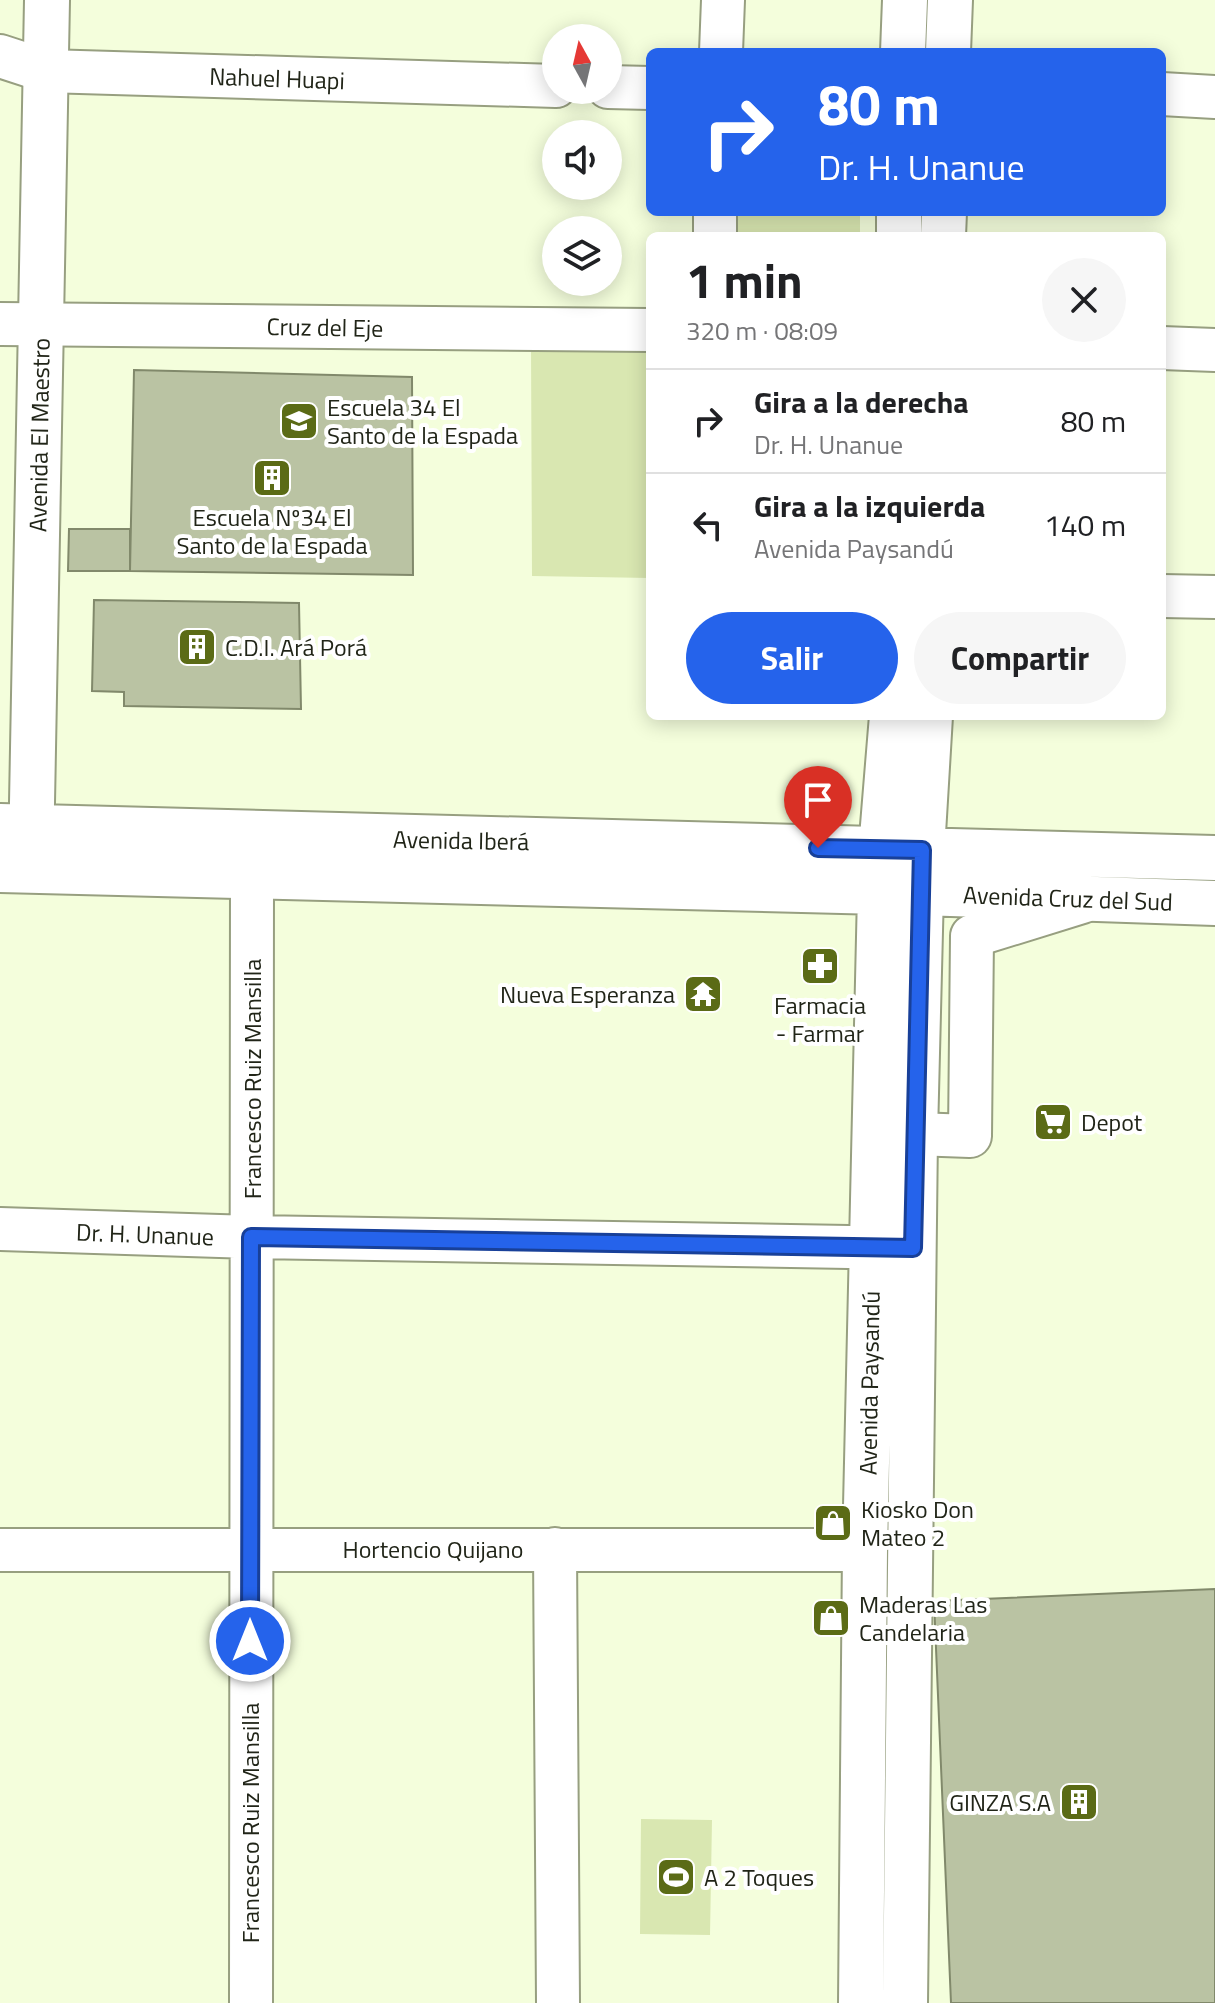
<!DOCTYPE html>
<html lang="es">
<meta charset="utf-8">
<style>
body{margin:0;font-family:"Titillium Web",sans-serif;background:#f6f6f6;color:#202124;height:100vh;display:flex;flex-direction:column;font-size:30px;white-space:nowrap}
*{box-sizing:border-box;margin:0}
p{font-size:26px;color:#757577}
.icon{flex:none;width:44px;height:44px;fill:none;stroke:currentColor;stroke-width:2;stroke-linecap:round;stroke-linejoin:round}
.map{position:relative;flex:1;overflow:hidden}
.panel{position:absolute;left:646px;top:232px;width:520px;height:488px;display:flex;flex-direction:column;background:#fff;border-radius:12px;box-shadow:0 4px 20px #0003}
.panel>*{flex:none}
.guide{position:absolute;left:646px;top:48px;width:520px;height:168px;border-radius:12px;box-shadow:0 4px 20px #0003;background:#2563eb;color:#fff;overflow:hidden}
.needle{width:52px;rotate:352deg}
.fabs{position:absolute;left:542px;top:24px;display:grid;gap:16px}
.fabs a{display:grid;place-items:center;width:80px;height:80px;border-radius:50%;background:#fff;box-shadow:0 4px 20px #0003;font-size:40px}
.pin{position:absolute;display:grid;place-items:center;width:68px;height:68px;color:#fff;margin:-82px -34px;border-radius:50% 50% 50% 0;rotate:-45deg;box-shadow:0 0 8px #0007}
.pin .icon{rotate:45deg}
.me{position:absolute;width:88px;margin:-44px;rotate:0deg;stroke-linejoin:round;filter:drop-shadow(0 0 6px #0008)}
.turn{display:flex;align-items:center;gap:28px;height:168px;padding:0 40px;font-size:36px}
.turn .icon{width:104px;height:104px;stroke-width:2.5}
.turn b{display:block;font-size:56px;line-height:68px}
.round{display:grid;place-items:center;flex:none;width:84px;height:84px;border-radius:42px;background:#f6f6f6}
.overview{display:flex;align-items:center;justify-content:space-between;height:136px;padding:0 40px}
h1{font-size:48px;font-weight:700;line-height:60px}
.cta{display:flex;gap:16px;margin-top:auto;padding:16px 40px}
.cta a{flex:1;height:92px;border-radius:48px;background:#2563eb;color:#fff;font-size:32px;font-weight:700;line-height:92px;text-align:center}
.cta a+a{background:#f6f6f6;color:#202124}
ul{padding:0;list-style:none}
li{display:flex;align-items:center;gap:24px;height:104px;padding:0 40px;border-top:2px solid #e0e0e0}
li div{flex:1}
li b{display:block;font-size:30px}
li em{font-style:normal}
.map>svg:first-child{display:block}
.green{fill:#d9e7b1}
.building{fill:#bac3a3;stroke:#81896b;stroke-width:2}
.lines{fill:none;stroke-linecap:round;stroke-linejoin:round}
.minor-casing{stroke:#979f80;stroke-width:46}
.major-casing{stroke:#979f80;stroke-width:48}
.minor{stroke:#fff;stroke-width:42}
.major{stroke:#fff;stroke-width:44}
.route-casing{stroke:#184099;stroke-width:20}
.route{stroke:#2563eb;stroke-width:14}
.labels{text-anchor:middle;dominant-baseline:central;stroke-width:8;stroke-linejoin:round;paint-order:stroke}
.street-label{font-size:24px;fill:#212518;stroke:#fff}
.poi-label{font-size:24px;fill:#212518;stroke:#fff;text-anchor:start}
</style>
<div class="map">
<svg width="1215" height="2003" viewBox="0 0 1215 2003">
<rect width="100%" height="100%" fill="#f4fedc"/>
<path class="green" d="M736,212H860V236H737Z
M531,343H650V578L532,576Z
M641,1819L712,1820L710,1935L640,1934Z"/>
<path class="building" d="M134,370L412,377L413,575L130,571Z
M69,529H130V571H68Z
M94,600L299,603L301,709L124,706V692L92,691Z
M1215,1589V2003H951L934,1601Z"/>
<g class="lines">
<g class="minor-casing">
<path id="minor" d="M721,52L723,0
M0,56L46,71L556,86
M608,87L650,88
M1162,94L1215,97
M715,236V212
M0,324L650,330
M1162,348L1215,350
M1162,596L1215,597
M915,1134L970,1136L972,936L1082,902
M0,1229L251,1237L907,1248
M555,1549L558,2003
M0,1550H865
M251,2003L252,875"/>
</g>
<g class="major-casing">
<path id="major" d="M903,52L905,0
M948,52L950,0
M899,236V212
M943,236L944,212
M0,826L1215,858
M31,856L47,0
M0,870L921,893L1215,903
M861,2003L865,1550L881,850L892,716
M905,2003L915,1134L922,850L930,716"/>
</g>
<use href="#minor" class="minor"/>
<use href="#major" class="major"/>
</g>
<g class="lines">
<g class="route-casing">
<path id="route" d="M250,1641L251,1237L913,1248L922,850L818,848"/>
</g>
<use href="#route" class="route"/>
</g>
<defs>
<g id="school-square" transform="scale(2)"><rect x="-9" y="-9" width="18" height="18" rx="4" fill="#5b6b16" stroke="#fff"/><path d="M0-5L7-2L0 1L-7-2ZM-4 1L0 2.5L4 1V4Q0 6-4 4Z" fill="#fff"/></g>
<g id="building-square" transform="scale(2)"><rect x="-9" y="-9" width="18" height="18" rx="4" fill="#5b6b16" stroke="#fff"/><path d="M-4-6H4V6H1V3H-1V6H-4ZM-2.5-4.3h1.7v1.8h-1.7ZM.8-4.3h1.7v1.8H.8ZM-2.5-1h1.7V.8h-1.7ZM.8-1h1.7V.8H.8Z" fill="#fff"/></g>
<g id="pharmacy-square" transform="scale(2)"><rect x="-9" y="-9" width="18" height="18" rx="4" fill="#5b6b16" stroke="#fff"/><path d="M-2-6h4v4h4v4h-4v4h-4v-4h-4v-4h4Z" fill="#fff"/></g>
<g id="temple-square" transform="scale(2)"><rect x="-9" y="-9" width="18" height="18" rx="4" fill="#5b6b16" stroke="#fff"/><path d="M0-6L5-2H3V0L6.5 2.5H4V6H1.5V3h-3V6H-4V2.5H-6.5L-3 0V-2H-5Z" fill="#fff"/></g>
<g id="supermarket-square" transform="scale(2)"><rect x="-9" y="-9" width="18" height="18" rx="4" fill="#5b6b16" stroke="#fff"/><path d="M-6-5.5h2.5l.6 2H6L4.5 2H-2.5L-4.4-4H-6ZM-1.5 3.2a1.3 1.3 0 1 0 .1 0ZM3 3.2a1.3 1.3 0 1 0 .1 0Z" fill="#fff"/></g>
<g id="shop-square" transform="scale(2)"><rect x="-9" y="-9" width="18" height="18" rx="4" fill="#5b6b16" stroke="#fff"/><path d="M-5-2.5h2.3a2.7 3.5 0 0 1 5.4 0H5L5.5 6h-11ZM-1.5-2.5h3a1.5 2.3 0 0 0-3 0Z" fill="#fff"/></g>
<g id="stadium-square" transform="scale(2)"><rect x="-9" y="-9" width="18" height="18" rx="4" fill="#5b6b16" stroke="#fff"/><path d="M0-5a6.5 5 0 1 0 0 10a6.5 5 0 1 0 0-10ZM-3.5-1.8h7v3.6h-7Z" fill="#fff"/></g>
</defs>
<g fill-rule="evenodd">
<use href="#school-square" x="299" y="421"/>
<use href="#building-square" x="272" y="478"/>
<use href="#building-square" x="197" y="647"/>
<use href="#pharmacy-square" x="820" y="966"/>
<use href="#temple-square" x="703" y="994"/>
<use href="#supermarket-square" x="1053" y="1122"/>
<use href="#shop-square" x="833" y="1523"/>
<use href="#shop-square" x="831" y="1618"/>
<use href="#building-square" x="1079" y="1802"/>
<use href="#stadium-square" x="676" y="1877"/>
</g>
<g class="labels">
<g class="street-label">
<text transform="translate(277 78) rotate(2)">Nahuel Huapi</text>
<text transform="translate(325 327) rotate(1)">Cruz del Eje</text>
<text transform="translate(39 435) rotate(-89)">Avenida El Maestro</text>
<text transform="translate(461 840) rotate(1)">Avenida Iberá</text>
<text transform="translate(1068 898) rotate(2)">Avenida Cruz del Sud</text>
<text transform="translate(252 1079) rotate(-90)">Francesco Ruiz Mansilla</text>
<text transform="translate(145 1234) rotate(2)">Dr. H. Unanue</text>
<text transform="translate(869 1383) rotate(-89)">Avenida Paysandú</text>
<text x="433" y="1549">Hortencio Quijano</text>
<text transform="translate(250 1823) rotate(-90)">Francesco Ruiz Mansilla</text>
</g>
<g class="poi-label">
<text x="327" y="407">Escuela 34 El<tspan x="327" dy="28">Santo de la Espada</tspan></text>
<text x="272" y="517" text-anchor="middle">Escuela Nº34 El<tspan x="272" dy="28">Santo de la Espada</tspan></text>
<text x="225" y="647">C.D.I. Ará Porá</text>
<text x="675" y="994" text-anchor="end">Nueva Esperanza</text>
<text x="820" y="1005" text-anchor="middle">Farmacia<tspan x="820" dy="28">- Farmar</tspan></text>
<text x="1081" y="1122">Depot</text>
<text x="861" y="1509">Kiosko Don<tspan x="861" dy="28">Mateo 2</tspan></text>
<text x="859" y="1604">Maderas Las<tspan x="859" dy="28">Candelaria</tspan></text>
<text x="1051" y="1802" text-anchor="end">GINZA S.A</text>
<text x="704" y="1877">A 2 Toques</text>
</g>
</g>
</svg>
<div class="fabs">
<a><svg class="needle" viewBox="-14 -14 28 28"><path d="M0-13l5 13h-10z" fill="#e53935"/><path d="M0 13l5-13h-10z" fill="#757577"/></svg></a>
<a><svg class="icon" aria-label="sound" viewBox="0 0 24 24"><path d="M4 9h4l5-4v14l-5-4H4zM17 9q2 3 0 6"/></svg></a>
<a><svg class="icon" aria-label="layers" viewBox="0 0 24 24"><path d="M12 4l9 5-9 5-9-5zM3 14l9 5 9-5"/></svg></a>
</div>
<div class="pin" style="left:818px;top:848px;background:#d93025"><svg class="icon" aria-label="arrive" viewBox="0 0 24 24"><path d="M6 21V4h12l-3 4 3 4H6"/></svg></div>
<svg class="me" style="left:250px;top:1641px" viewBox="-20 -20 40 40"><circle r="17" fill="#2563eb" stroke="#fff" stroke-width="3"/><path d="M0-11L8 9 0 5-8 9z" fill="#fff"/></svg>
<div class="guide">
<div class="turn"><svg class="icon" aria-label="right" viewBox="0 0 24 24"><path d="M7 20v-9h11M14 6l5 5-5 5"/></svg><div><b>80 m</b>Dr. H. Unanue</div></div>
</div>
<section class="panel">
<div class="overview"><div><h1>1 min</h1><p>320 m · 08:09</p></div><a class="round"><svg class="icon" aria-label="close" viewBox="0 0 24 24"><path d="M6 6l12 12M18 6L6 18"/></svg></a></div>
<ul>
<li><svg class="icon" aria-label="right" viewBox="0 0 24 24"><path d="M7 20v-9h11M14 6l5 5-5 5"/></svg><div><b>Gira a la derecha</b><p>Dr. H. Unanue</p></div><em>80 m</em></li>
<li><svg class="icon" aria-label="left" viewBox="0 0 24 24"><path d="M17 20v-9H6M10 6l-5 5 5 5"/></svg><div><b>Gira a la izquierda</b><p>Avenida Paysandú</p></div><em>140 m</em></li>
</ul>
<div class="cta"><a>Salir</a><a>Compartir</a></div>
</section>
</div>
